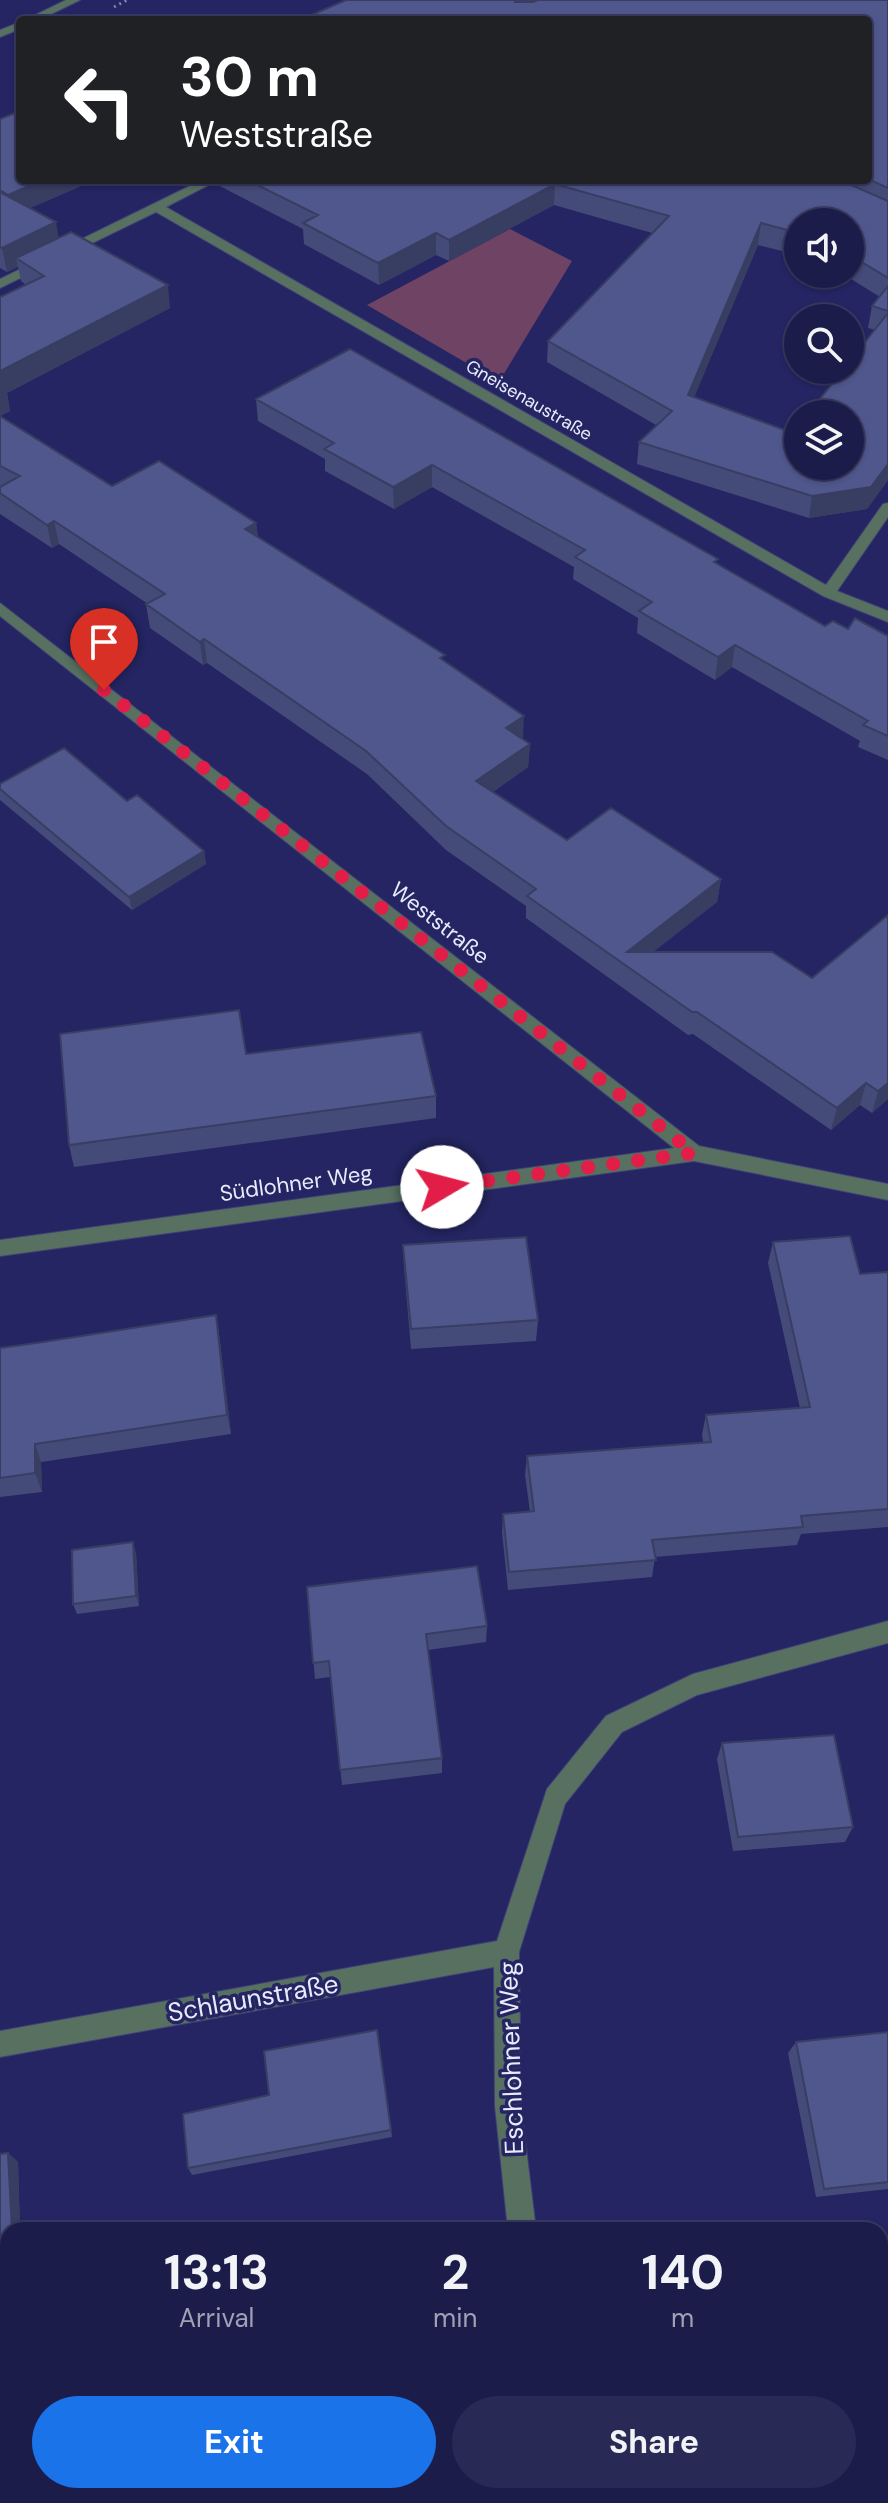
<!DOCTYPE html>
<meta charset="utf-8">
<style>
body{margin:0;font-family:"DM Sans",sans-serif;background:#282954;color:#f1f3f6;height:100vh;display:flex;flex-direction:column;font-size:30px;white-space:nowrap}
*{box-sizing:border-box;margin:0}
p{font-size:26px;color:#a0a1b5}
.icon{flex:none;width:44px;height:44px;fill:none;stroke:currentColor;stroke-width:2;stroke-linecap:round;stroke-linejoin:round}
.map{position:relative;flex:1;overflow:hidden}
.details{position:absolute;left:0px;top:2222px;width:888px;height:282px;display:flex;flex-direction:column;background:#1b1c4a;border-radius:24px 24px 0 0;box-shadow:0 2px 6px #0004,0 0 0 2px #393a62}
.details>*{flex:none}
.banner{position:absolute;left:16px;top:16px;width:856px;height:168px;border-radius:8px;box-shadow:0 2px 6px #0004,0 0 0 2px #393a62;background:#202124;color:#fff;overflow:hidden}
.fabs{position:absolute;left:784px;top:208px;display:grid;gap:16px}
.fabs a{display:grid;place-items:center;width:80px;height:80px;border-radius:50%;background:#1b1c4a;box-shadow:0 2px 6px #0004,0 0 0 2px #393a62;font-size:40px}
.pin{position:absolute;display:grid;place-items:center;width:68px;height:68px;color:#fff;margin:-82px -34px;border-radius:50% 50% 50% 0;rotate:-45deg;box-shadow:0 0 8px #0007}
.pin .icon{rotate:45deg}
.me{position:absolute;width:88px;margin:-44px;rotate:82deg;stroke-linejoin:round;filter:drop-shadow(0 0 6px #0008)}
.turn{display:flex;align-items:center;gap:28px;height:168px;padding:0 32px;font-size:36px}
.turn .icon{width:104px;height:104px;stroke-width:2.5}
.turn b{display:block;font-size:56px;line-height:68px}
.eta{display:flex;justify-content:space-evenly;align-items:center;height:136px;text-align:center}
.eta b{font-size:48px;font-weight:700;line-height:56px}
.action{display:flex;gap:16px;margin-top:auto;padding:16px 32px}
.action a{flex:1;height:92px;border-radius:48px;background:#1a73e8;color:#fff;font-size:32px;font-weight:700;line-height:92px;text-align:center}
.action a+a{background:#282954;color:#f1f3f6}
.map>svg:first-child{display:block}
.green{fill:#6f4364}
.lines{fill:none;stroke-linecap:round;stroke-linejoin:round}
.minor-casing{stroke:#3f4177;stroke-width:2}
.path{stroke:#8082aa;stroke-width:3;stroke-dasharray:2 4;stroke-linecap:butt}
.minor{fill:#577060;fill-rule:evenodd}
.wall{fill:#454b78;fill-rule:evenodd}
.shaded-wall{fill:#383d62}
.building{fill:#50578c;stroke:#383d62;stroke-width:2}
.route{stroke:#e11d48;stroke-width:14;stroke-dasharray:0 25.2}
.labels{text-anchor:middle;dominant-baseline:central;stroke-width:7;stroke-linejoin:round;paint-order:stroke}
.far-street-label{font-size:18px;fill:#e8ebfa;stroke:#242562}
.street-label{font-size:22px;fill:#e8ebfa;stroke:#242562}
.near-street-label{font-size:26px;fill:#e8ebfa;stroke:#242562}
</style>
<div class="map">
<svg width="888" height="2503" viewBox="0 0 888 2503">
<rect width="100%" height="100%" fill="#242562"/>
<path class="green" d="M510,229L572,261L499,382L367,305Z"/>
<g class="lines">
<g class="minor-casing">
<path id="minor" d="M66,0H80L39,20H25Z
M20,22V29L0,37V30Z
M202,180H218L166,207L826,585L883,504L888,503V517L837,591L888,611V622L823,596L156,212L0,288V279Z
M0,603L699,1146L888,1184V1200L694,1161L0,1256V1240L674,1148L0,616Z
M888,1621V1643L697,1695L622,1732L565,1804L519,1952L521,2106L536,2230H508L495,2106L494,1967L0,2057V2031L497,1941L547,1789L606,1716L693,1674Z
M539,2496H569V2503H539Z"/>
</g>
<path class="path" d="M114,7L127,0"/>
<use href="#minor" class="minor"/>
</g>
<path class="wall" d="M888,0V480L867,509L809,518L637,464L639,442L656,425L547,362L548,341L652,233L554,205L449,261L436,255L379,285L304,244L303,229L216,184V180H868V20ZM798,222H850V274H843L880,297L872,306L868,328L875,330L819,400L785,430L694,397L758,245L798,255Z
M0,119L20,180H95L30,208L58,238L170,308L7,393L10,411L0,416L112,486L256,523L258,537L445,662L523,739L530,744L528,767L493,792L567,840L721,879L717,902L653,952H772L888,1099L872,1113L860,1105L831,1130L693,1034L688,1035L526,918V906L446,850L367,774L207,663L203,665L150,628L146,604H148L59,544L52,548L0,514V297L26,285L21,281L18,267L7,272L0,268Z
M256,399L717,564L825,626L888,636V760L858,747L860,741L732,667L715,680L637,633L638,618L573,579L574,567L432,487L394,509L325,471V459L258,421Z
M0,784L127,801L204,851L206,864L132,910L0,800Z
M246,1054L436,1096V1118L74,1167L69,1145Z
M773,1242L860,1274L888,1272V1527L801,1534L797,1545L655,1557L652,1577L508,1590L502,1532L503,1514L530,1512L525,1475L527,1456L703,1442L702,1434L706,1415L800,1408L768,1263Z
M403,1245L538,1320L536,1341L411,1349L404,1267Z
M216,1315L219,1334L231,1434L41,1462L42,1492L0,1497V1348L43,1342Z
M136,1553L139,1606L77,1614L73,1604Z
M307,1587L487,1626L486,1642L428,1650L442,1758V1773L342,1785L330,1677L315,1679Z
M722,1743L853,1827L845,1842L733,1851L717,1759Z
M888,2032V2189L816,2197L788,2053L796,2042Z
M269,2095L391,2130L392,2137L192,2175L188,2168Z
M8,2153L18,2162L20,2230H8V2399L0,2401V2154Z
M880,2442L888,2503H872L871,2496H880Z"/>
<path class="shaded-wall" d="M516,0H549L516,17Z
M43,180H95L12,216L8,195Z
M555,184L554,205L449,261V240Z
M56,222L60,246L16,258L18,267L7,272L2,248Z
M761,223L758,245L686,417L688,395Z
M436,233V255L379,285L378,263Z
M168,285L170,308L7,393L10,411L0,416V371Z
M888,464V480L867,509L809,518L812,496Z
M432,465V487L394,509L393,487Z
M54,521L59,544L52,548L47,525Z
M256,523L259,546L245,529Z
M204,639L207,663L203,665L200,642Z
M735,645L732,667L715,680L718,657Z
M524,716L523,739L506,728Z
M530,744L528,767L476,804V781Z
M204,851L206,864L132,910L129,897Z
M721,879L717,902L631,969L627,952Z
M866,1083L860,1105L831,1130L837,1108Z
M888,1083V1099L872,1113L878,1091Z
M216,1315L219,1334L231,1434L227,1415Z
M35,1444L41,1462L42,1492L35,1473Z
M133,1542L136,1553L139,1606L136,1596Z
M8,2153L18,2162L20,2230H12Z"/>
<path class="building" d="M346,0H516L515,2H533L538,0H888V188L868,179V20H300Z
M20,111V180H43L8,195L0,190V119Z
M247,180H840L888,201V278L850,255V222H798V233L761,223L688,395L785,430L798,419V466H850V414H803L819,400L843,370H850V361L888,313V464L871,487L812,496L639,442L672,411L548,341L669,216L555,184L449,240L436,233L378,263L303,223L318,215Z
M0,192L56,222L2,248L0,247Z
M71,232L168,285L0,371V297L44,276L16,258Z
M888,286V311L872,306Z
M350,349L718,559L714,562L825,626L833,621L848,629L855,618L888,636V736L863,725L868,721L735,645L718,657L639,611L652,602L575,557L585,550L432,465L393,487L324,449L334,443L256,399Z
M0,416L112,486L159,461L256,523L245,529L445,655L440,658L524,716L506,728L530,744L476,781L567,840L611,808L721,879L627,952H772L812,978L888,915V1083L878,1091L866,1083L837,1108L697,1012H692L527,896L536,889L446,826L366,751L204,639L200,642L146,604L165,594L54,521L47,525L0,493V487L20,476L0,466Z
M64,748L127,801L137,795L204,851L129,897L0,789V784Z
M239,1010L246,1054L421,1032L436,1096L69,1145L60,1034Z
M850,1236L860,1274L888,1272V1509L801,1516L803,1527L652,1540L656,1560L509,1572L503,1514L534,1511L527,1456L711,1442L706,1415L810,1407L773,1242Z
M526,1237L538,1320L411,1329L403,1245Z
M216,1315L227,1415L35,1444V1473L0,1478V1348L43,1342Z
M133,1542L136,1596L73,1604L72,1550Z
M477,1566L487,1626L426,1634L442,1758L340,1770L329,1661L313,1663L307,1587Z
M834,1735L853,1827L738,1837L722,1743Z
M377,2030L391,2130L188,2168L183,2114L269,2095L264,2051Z
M888,2032V2182L824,2189L796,2042Z
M8,2153L12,2230H8V2393L0,2395V2154Z
M404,2224L405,2230H375Z
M888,2441V2503H882L880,2491V2442Z
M262,2496H414L415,2503H263Z
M660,2496H735L736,2503H662Z"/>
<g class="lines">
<path class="route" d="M104,690L694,1153L442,1187"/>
</g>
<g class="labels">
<g class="far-street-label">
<text transform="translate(529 400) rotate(30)">Gneisenaustraße</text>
</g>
<g class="street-label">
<text transform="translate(440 923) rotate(38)">Weststraße</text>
<text transform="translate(296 1183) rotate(-8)">Südlohner Weg</text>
</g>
<g class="near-street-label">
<text transform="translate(253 1998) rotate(-10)">Schlaunstraße</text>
<text transform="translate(511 2058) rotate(-92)">Eschlohner Weg</text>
</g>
</g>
</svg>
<div class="fabs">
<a><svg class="icon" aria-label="sound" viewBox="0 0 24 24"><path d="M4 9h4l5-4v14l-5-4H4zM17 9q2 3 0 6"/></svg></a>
<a><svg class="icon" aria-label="search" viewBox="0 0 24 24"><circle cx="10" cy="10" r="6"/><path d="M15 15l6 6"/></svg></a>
<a><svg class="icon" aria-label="layers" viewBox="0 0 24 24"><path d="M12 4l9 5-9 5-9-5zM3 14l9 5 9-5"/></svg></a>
</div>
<div class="pin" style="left:104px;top:690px;background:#d93025"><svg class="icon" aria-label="arrive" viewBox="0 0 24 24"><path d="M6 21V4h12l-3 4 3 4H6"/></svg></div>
<svg class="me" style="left:442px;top:1187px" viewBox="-20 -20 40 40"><circle r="19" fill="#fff"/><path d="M0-13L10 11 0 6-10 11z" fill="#e11d48"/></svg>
<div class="banner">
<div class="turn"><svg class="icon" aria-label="left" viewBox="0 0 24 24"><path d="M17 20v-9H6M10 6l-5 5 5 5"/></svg><div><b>30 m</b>Weststraße</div></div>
</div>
<section class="details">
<div class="eta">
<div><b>13:13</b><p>Arrival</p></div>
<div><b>2</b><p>min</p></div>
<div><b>140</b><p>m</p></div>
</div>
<div class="action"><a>Exit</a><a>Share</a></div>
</section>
</div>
